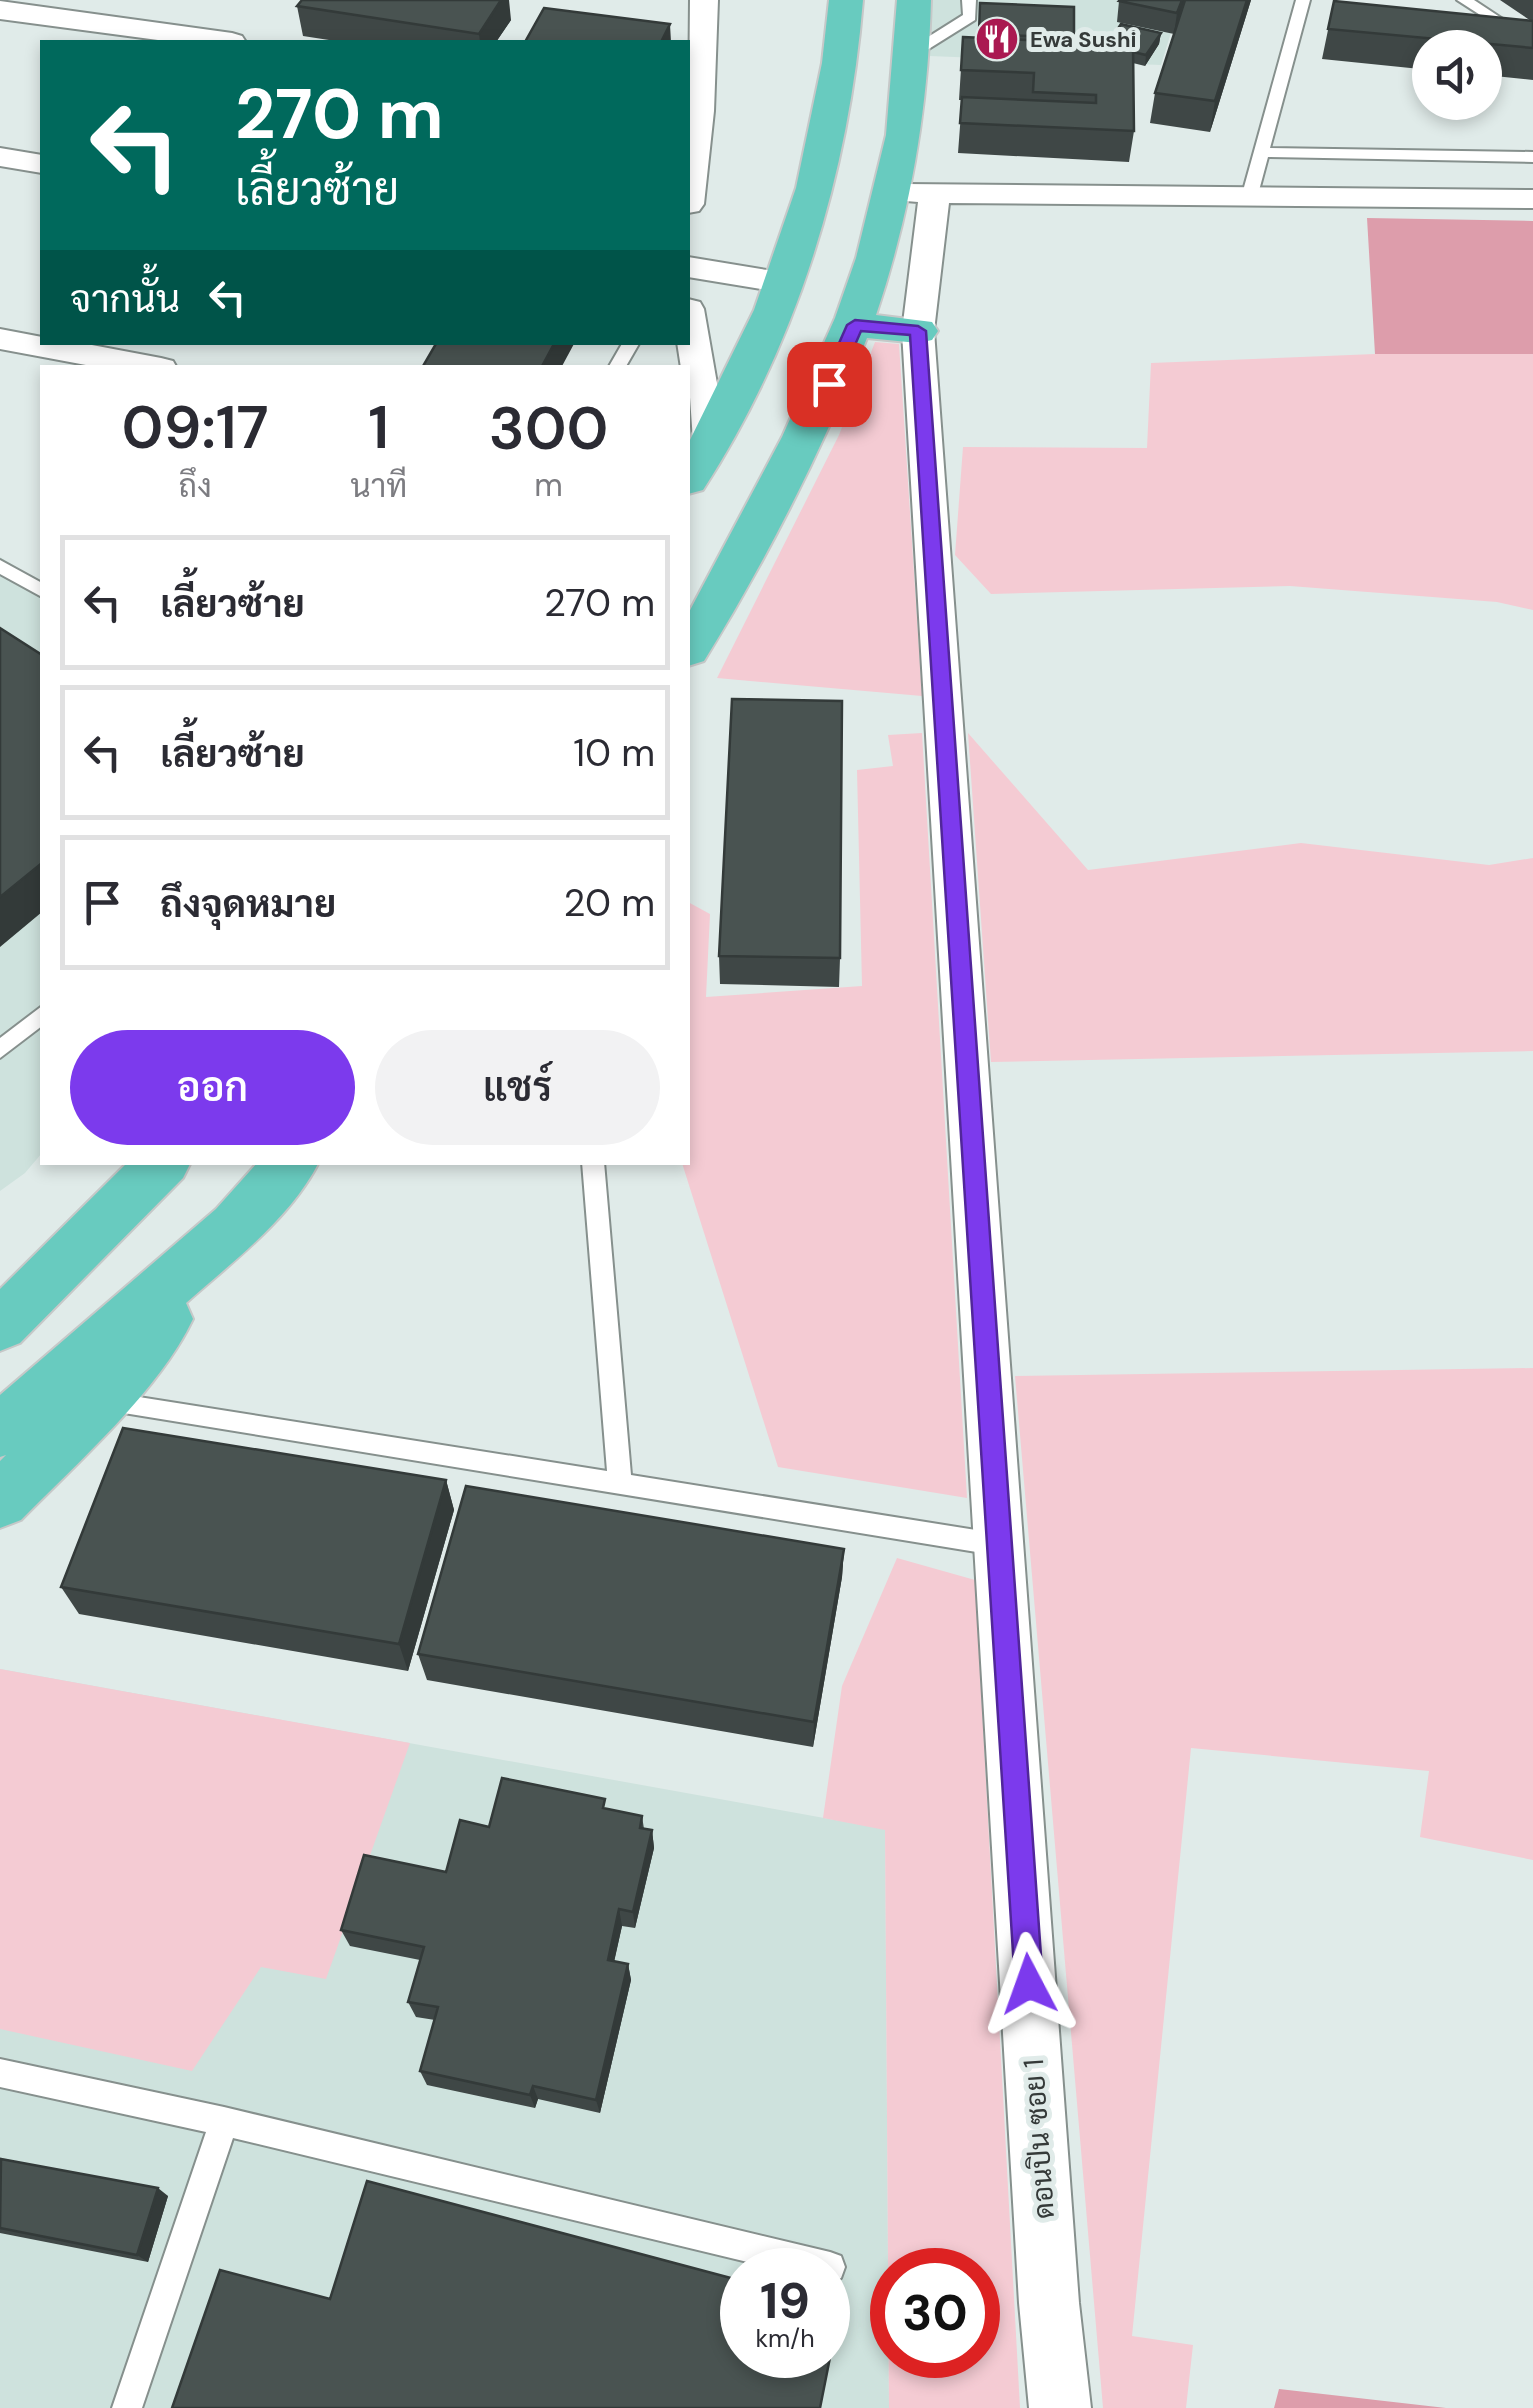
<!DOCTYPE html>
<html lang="th">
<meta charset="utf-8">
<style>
body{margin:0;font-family:"DM Sans",Sarabun,sans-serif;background:#f2f2f3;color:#2b2b33;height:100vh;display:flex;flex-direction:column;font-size:38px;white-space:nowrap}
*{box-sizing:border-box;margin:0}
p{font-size:32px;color:#7c7c81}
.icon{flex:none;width:55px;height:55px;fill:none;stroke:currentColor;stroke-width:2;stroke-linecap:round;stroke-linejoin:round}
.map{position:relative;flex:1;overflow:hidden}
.drawer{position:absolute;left:40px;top:365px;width:650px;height:800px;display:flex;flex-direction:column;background:#fff;border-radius:0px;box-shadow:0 5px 15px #0003}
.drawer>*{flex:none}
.hud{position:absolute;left:40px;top:40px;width:650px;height:305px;border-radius:0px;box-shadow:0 5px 15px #0003;background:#00695c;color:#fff;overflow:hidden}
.fabs{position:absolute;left:1412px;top:30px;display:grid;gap:20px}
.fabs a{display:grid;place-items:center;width:90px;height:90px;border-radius:50%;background:#fff;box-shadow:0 5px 15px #0003;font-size:50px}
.speed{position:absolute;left:720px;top:2248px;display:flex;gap:20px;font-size:50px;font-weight:700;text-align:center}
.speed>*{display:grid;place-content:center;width:130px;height:130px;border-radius:50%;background:#fff;box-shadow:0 5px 15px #0003;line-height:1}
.speed small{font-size:25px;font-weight:400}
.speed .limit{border:15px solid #d22;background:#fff;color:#111}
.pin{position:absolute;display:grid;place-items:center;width:85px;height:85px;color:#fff;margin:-42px;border-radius:20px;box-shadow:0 5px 15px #0006}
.me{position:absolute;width:110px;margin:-55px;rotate:356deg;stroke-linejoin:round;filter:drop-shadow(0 0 8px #0008)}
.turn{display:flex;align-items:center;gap:35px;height:210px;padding:0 30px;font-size:45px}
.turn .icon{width:130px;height:130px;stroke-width:2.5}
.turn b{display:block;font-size:70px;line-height:85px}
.then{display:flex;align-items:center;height:95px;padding:0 30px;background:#0003;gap:20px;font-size:38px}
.eta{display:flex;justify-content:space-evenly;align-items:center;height:170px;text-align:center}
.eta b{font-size:60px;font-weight:600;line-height:70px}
.action{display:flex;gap:20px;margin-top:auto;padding:20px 30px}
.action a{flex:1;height:115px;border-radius:60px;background:#7c3aed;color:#fff;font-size:40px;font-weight:600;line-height:115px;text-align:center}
.action a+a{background:#f2f2f3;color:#2b2b33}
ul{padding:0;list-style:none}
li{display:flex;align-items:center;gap:30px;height:135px;margin:0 20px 15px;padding:0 10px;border:5px solid #e1e1e2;border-radius:0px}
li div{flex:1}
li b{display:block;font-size:38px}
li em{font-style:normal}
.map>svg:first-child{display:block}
.built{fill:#cee2dd;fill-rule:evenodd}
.green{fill:#f4cbd3;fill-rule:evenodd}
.forest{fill:#dd9dab}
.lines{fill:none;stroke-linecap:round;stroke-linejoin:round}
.service-casing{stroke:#86908d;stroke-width:4}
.minor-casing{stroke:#86908d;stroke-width:4}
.primary-casing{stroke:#c6c8c8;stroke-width:4}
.service{fill:#fff;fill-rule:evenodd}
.minor{fill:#fff;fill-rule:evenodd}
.primary{fill:#68cbbf;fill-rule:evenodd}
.wall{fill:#3f4746}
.shaded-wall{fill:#333a39}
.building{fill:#495351;stroke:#333a39;stroke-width:2.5}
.route{fill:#7c3aed;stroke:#51269a;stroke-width:2.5}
.labels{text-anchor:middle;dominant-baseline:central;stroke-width:10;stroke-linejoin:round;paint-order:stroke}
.far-poi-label{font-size:22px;font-weight:bold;fill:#353a39;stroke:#e0ebe9;text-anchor:start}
.street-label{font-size:28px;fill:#353a39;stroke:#e0ebe9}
</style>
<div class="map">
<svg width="1533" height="2408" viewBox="0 0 1533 2408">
<rect width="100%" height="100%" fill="#e0ebe9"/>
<path class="built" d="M928,0H1181L1161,65L929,56Z
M0,557L42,583V1153L25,1173L0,1191Z
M0,1669L885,1829L889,2408H0ZM742,2270H828V2355H742Z"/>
<path class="green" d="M875,342L899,344L922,696L717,678L839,435Z
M1375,354H1533V610L1497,602L1290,586L991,594L955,555L963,447L1147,448L1151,363Z
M922,733L967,1498L778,1467L682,1163L688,1162V902L710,914L706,997L862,986L857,770L893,766L888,735Z
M968,733L1088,870L1301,843L1489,865L1533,858V1051L991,1062Z
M1533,1368V1860L1420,1837L1429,1771L1191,1748L1132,2336L1193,2345L1186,2408H1103L1015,1376Z
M897,1558L975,1580L1020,2408H889L885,1830L823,1818L842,1686ZM892,2270H978V2355H892Z
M0,1669L410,1743L326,1979L261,1967L192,2071L0,2029Z"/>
<path class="forest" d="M1367,218L1533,221V354H1375Z
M1279,2389L1446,2408H1274Z"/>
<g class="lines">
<g class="service-casing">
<path id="service" d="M962,0H976L975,20L919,55H909V49L963,15Z
M1296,0H1310L1270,148L1533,152V162L1268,157L1257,198L1244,201L1241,198Z
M1457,0H1474L1533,39V49Z
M623,342H640L625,368H608Z
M0,560L42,583V597L0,574Z
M42,1006V1026L0,1058V1038Z
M582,1162H604L631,1475L1001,1534L1010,1537L1013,1545L1010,1553L1001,1556L93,1408L89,1401L93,1394L101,1391L607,1471Z
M0,2059L224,2107L830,2252L841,2256L845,2267L841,2278L830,2282L828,2270H781L233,2138L142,2408H112L206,2132L0,2087Z"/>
</g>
<g class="minor-casing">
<path id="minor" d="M690,0H718L714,111L704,204L699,211L688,213Z
M0,1L232,33L242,36L246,42H173L0,19Z
M0,148L42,155V173L0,166Z
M905,184L1533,190V208L949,203L934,331L1079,2303L1091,2408H1029L1019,2303L902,331L918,202L894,200L890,193L894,186Z
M688,257L785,273L796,276L801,283L796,290L785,293L688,277Z
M688,299L700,302L704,309L727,441L722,449L710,452L698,449L693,441L688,368H681L677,342H688Z
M0,329L42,337V342H76L161,358L173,361L177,368H102L0,349Z"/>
</g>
<g class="primary-casing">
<path id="primary" d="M829,0H863C849,173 798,343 703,490L688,494V444L754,310L796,188L822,63Z
M897,0H931C928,110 911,211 876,315L932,322L938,331L932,340L918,343L867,338C822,450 767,559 704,661L688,666V614L782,437L835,318L856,258L886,135Z
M128,1162H191L183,1178L20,1343L0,1351V1289Z
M258,1162H319C290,1219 232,1262 186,1303L193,1319C159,1391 77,1463 21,1520L0,1528V1461L6,1455L0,1457V1395L216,1209Z"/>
</g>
<use href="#service" class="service"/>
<use href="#minor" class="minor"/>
<use href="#primary" class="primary"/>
</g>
<path class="wall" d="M1251,0L1210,132L1150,123L1155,93L1174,34L1117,22L1119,1Z
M1500,0H1533V80L1485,75V48H1430V70L1322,59L1334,1L1531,21Z
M980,3L1074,7V42L1108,44L1161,33L1159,44L1145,66L1133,63L1134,131L1129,162L958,153L962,100H959L963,37H978Z
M297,6L511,20L496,42H342L303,36Z
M719,956L840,958L839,987L720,984Z
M446,1480L454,1510L408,1671L79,1614L61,1587Z
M844,1549L842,1577L813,1747L427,1680L418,1654Z
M607,1809L642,1816L644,1829L652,1830L654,1848L635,1928L622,1926L614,1961L628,1964L631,1980L600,2113L538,2099L535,2108L427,2085L420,2071L435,2020L416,2017L408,2002L420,1960L350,1946L341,1930L446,1872L489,1827Z
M0,2160L168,2196L148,2262L0,2233Z"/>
<path class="shaded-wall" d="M501,0H509L511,20L496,42H480L479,34Z
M1182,0H1186L1174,34L1177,13Z
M1247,0H1251L1210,132L1215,101Z
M670,24L671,42H661Z
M1161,33L1159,44L1145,66L1146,55Z
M555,342H575L561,368H541Z
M42,863V912L0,947V897Z
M446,1480L454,1510L408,1671L399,1644Z
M844,1549L842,1577L813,1747L814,1722Z
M652,1830L654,1848L635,1928L633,1912Z
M619,1909L622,1926L611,1976L608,1960Z
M628,1964L631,1980L600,2113L596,2100Z
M533,2086L538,2099L535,2108L530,2095Z
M158,2188L168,2196L148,2262L137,2255Z"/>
<path class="building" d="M302,0H501L479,34L297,6Z
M1120,0H1182L1177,13L1119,1Z
M1185,0H1247L1215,101L1155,93Z
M1334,1L1533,21V48L1328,29Z
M980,3L1074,7V38L979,34Z
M544,8L670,24L661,42H525Z
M1121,24L1161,33L1146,55L1133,52V45L1108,44Z
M963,37L1133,45L1134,131L960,123L962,97L1096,103V95L1033,92L1034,73L961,70Z
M437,342H555L541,368H433L423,366Z
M0,628L42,655V863L0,897Z
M732,699L842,701L840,958L719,956Z
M123,1428L446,1480L399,1644L61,1587Z
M466,1486L844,1549L814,1722L418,1654Z
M502,1778L605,1799L603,1808L642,1816L640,1828L652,1830L633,1912L619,1909L608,1960L628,1964L596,2100L533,2086L530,2095L420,2071L438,2007L408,2002L424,1947L341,1930L364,1855L446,1872L460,1820L489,1827Z
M1,2159L158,2188L137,2255L0,2228Z
M367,2181L742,2281V2355H828V2304L840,2307L820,2408H172L220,2270L330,2299Z"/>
<path class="route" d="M855,320L918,326L926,331L1043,1984L1039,1994L1029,1998L1019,1994L1015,1984L910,335L861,331L838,384L823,387L821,384L847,325Z"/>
<defs>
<g id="restaurant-disc" transform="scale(2.25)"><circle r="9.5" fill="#aa1951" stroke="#e0ebe9"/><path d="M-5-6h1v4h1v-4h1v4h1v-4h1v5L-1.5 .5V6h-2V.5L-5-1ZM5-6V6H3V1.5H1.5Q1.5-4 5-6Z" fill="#fff"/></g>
</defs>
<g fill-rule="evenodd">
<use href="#restaurant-disc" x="997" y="39"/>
</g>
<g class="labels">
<g class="far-poi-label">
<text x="1030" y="39">Ewa Sushi</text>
</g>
<g class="street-label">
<text transform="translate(1039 2139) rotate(-94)">ดอนปิน ซอย 1</text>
</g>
</g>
</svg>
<div class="fabs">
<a><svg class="icon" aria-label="sound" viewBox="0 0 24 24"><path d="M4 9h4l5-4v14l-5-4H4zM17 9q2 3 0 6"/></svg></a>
</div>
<div class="speed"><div>19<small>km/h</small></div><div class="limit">30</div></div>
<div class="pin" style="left:829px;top:384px;background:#d93025"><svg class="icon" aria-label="arrive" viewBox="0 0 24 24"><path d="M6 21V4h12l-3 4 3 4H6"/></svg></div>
<svg class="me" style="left:1029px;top:1984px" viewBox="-20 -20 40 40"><path d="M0-17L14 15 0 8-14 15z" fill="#7c3aed" stroke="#fff" stroke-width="4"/></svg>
<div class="hud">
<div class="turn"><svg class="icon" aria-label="left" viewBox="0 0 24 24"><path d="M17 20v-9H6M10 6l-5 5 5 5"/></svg><div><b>270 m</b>เลี้ยวซ้าย</div></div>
<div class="then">จากนั้น<svg class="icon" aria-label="left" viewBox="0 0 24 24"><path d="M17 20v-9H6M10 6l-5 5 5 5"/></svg></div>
</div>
<section class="drawer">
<div class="eta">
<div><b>09:17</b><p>ถึง</p></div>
<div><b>1</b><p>นาที</p></div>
<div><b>300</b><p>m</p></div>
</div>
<ul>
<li><svg class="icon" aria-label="left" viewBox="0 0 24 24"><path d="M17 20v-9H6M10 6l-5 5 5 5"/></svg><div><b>เลี้ยวซ้าย</b></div><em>270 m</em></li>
<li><svg class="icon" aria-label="left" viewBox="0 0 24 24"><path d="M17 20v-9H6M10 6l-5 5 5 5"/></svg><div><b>เลี้ยวซ้าย</b></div><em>10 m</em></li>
<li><svg class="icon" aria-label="arrive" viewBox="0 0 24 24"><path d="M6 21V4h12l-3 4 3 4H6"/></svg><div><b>ถึงจุดหมาย</b></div><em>20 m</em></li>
</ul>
<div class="action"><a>ออก</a><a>แชร์</a></div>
</section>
</div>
